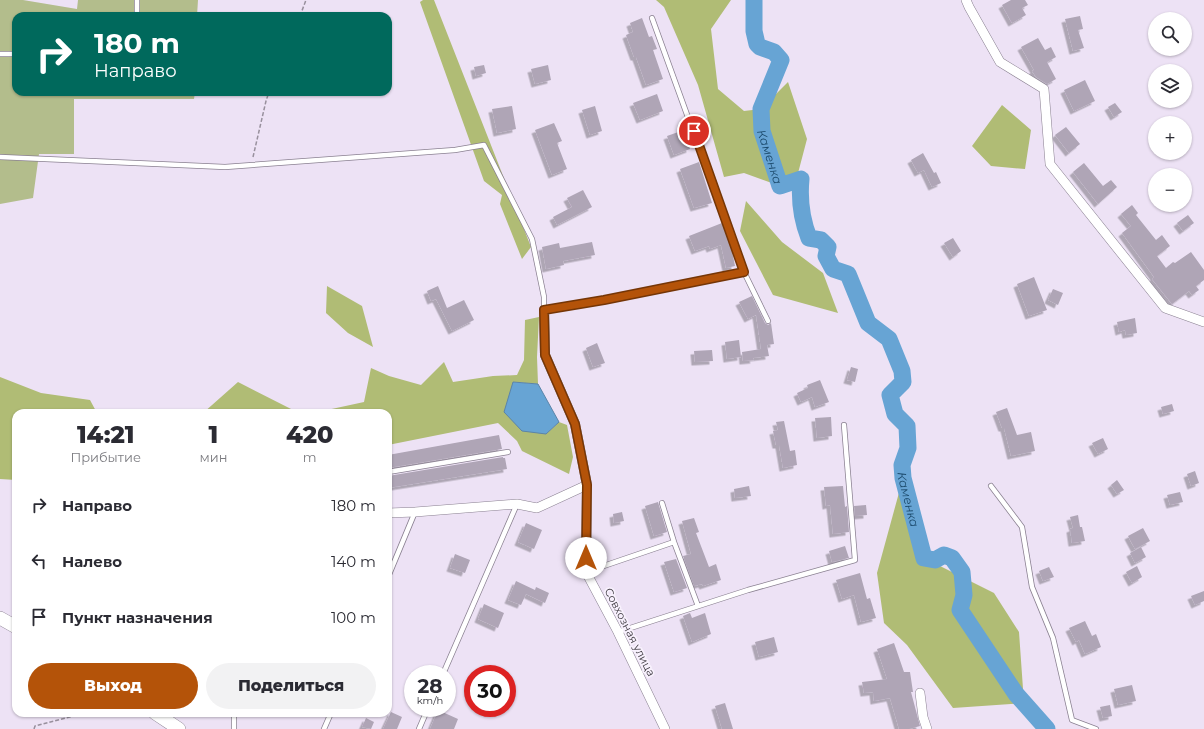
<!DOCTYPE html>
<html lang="ru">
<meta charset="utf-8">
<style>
body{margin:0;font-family:Montserrat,sans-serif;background:#f2f2f3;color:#2b2b33;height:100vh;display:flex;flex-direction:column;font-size:15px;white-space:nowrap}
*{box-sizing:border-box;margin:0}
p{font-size:13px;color:#7c7c81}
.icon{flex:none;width:22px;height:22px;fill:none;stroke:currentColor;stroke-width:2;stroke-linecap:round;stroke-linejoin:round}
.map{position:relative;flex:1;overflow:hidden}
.side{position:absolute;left:12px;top:409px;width:380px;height:308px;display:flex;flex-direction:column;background:#fff;border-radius:12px;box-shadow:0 1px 3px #0004}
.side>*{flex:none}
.hud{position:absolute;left:12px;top:12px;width:380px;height:84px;border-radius:12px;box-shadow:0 1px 3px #0004;background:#00695c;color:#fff;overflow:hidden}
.fabs{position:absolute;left:1148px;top:12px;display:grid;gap:8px}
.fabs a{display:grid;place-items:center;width:44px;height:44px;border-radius:50%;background:#fff;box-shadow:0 1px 3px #0004;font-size:20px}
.speed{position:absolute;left:404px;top:665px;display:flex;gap:8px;font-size:20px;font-weight:700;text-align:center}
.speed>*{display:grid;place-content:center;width:52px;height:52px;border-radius:50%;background:#fff;box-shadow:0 1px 3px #0004;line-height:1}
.speed small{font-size:10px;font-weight:400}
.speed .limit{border:6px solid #d22;background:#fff;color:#111}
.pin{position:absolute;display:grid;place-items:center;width:34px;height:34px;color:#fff;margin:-17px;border:2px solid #fff;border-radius:50%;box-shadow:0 1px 4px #0007}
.me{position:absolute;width:44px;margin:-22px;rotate:0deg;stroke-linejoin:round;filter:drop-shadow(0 0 3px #0008)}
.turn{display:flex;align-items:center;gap:14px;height:84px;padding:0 16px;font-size:18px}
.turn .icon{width:52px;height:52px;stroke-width:2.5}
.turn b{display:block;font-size:28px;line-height:34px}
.eta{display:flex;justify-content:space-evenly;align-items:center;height:68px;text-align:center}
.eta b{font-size:24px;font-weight:800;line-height:28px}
.cta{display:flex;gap:8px;margin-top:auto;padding:8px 16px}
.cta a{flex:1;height:46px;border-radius:24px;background:#b45309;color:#fff;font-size:16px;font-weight:800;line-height:46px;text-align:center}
.cta a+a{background:#f2f2f3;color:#2b2b33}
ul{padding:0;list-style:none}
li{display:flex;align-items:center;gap:12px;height:56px;padding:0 16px}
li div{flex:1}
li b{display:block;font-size:15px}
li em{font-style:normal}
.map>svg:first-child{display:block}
.green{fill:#b3bd8c}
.forest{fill:#b0bc75}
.water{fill:#67a4d4;stroke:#5b84a8}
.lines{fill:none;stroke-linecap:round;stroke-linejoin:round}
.river{stroke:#67a4d4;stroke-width:17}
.building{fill:#afa5b6;filter:url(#shadow)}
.lane-casing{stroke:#8a8091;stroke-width:6}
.street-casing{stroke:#8a8091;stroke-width:10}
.secondary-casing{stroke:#8a8091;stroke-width:14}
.path{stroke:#98909d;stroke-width:1.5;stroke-dasharray:4 2;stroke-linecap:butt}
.lane{stroke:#fff;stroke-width:4.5}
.street{stroke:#fff;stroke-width:9}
.secondary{stroke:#fff;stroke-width:13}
.route-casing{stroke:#753606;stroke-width:10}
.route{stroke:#b45309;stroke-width:7}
.labels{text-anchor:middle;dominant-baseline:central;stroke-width:3.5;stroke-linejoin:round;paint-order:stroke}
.street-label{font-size:11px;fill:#3e3a41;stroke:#f8f1fd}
.water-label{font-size:12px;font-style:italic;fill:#1b496b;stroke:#f8f1fd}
</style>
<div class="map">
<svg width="1204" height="729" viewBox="0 0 1204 729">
<defs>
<filter id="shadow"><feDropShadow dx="-3.5" dy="3.5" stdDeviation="0" flood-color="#0004"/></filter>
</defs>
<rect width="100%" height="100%" fill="#ede2f5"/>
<path class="green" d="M0,0H23L77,9L78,0H198L197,16H16V92H195L194,99H74V154H39L33,198L0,204Z"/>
<path class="forest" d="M423,0H434L531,247L522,259L500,204L502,195L484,181L420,2Z
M656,0H731L711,29L718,89L744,111L761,109L788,82L807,139L797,177L780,186L744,173L724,177L698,85L664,7Z
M1002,105L1031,130L1025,169L991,166L972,146Z
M746,201L782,242L823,273L838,313L773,295L740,231Z
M327,286L362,306L373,347L348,333L326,313Z
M539,317L537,357L538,384L513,382L546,434L559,422L567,425L573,457L569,474L522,451L517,441L498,423L388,445V413H325L327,410L364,402L371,368L389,376L421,385L444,362L453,382L493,376L517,375L524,360L525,320Z
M0,377L41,393L90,400L97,413H16V480L0,479Z
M238,382L297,412L203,413Z
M903,478L924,558L994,593L1019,632L1024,703L953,708L907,645L884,623L877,573Z"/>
<path class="water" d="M513,382L538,384L559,422L546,434L522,431L504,412Z"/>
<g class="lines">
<path class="river" id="s1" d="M754,0V31L757,44L760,47L774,52L781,60L761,109L762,131L780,186L801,179C799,200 801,218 809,238L821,240L828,247L826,256L833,269L848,274L868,323L889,339L902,371L903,382L890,395L895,414L907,426L908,448L902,465L903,478L924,558L935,560L944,555L952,558L962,572L964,595L960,610L1016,694L1047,729"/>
</g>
<path class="building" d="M1011,0H1025L1028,5L1022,8L1026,15L1012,23L1002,5Z
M1080,16L1083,29L1078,30L1084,48L1073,51L1065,19Z
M642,18L649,37L652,36L657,49L653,50L663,79L646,85L636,57H634L626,35L633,32L630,23Z
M1038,38L1045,50L1051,47L1056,57L1047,62L1056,79L1047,84L1036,77L1032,71L1034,70L1021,47Z
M484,65L486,73L476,76L474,67Z
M548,65L551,80L535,84L531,69Z
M1085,80L1095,101L1074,111L1064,90Z
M657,94L663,111L640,120L633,103Z
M1115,103L1122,112L1114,117L1108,107Z
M512,106L516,129L497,133L492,109Z
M595,106L602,131L590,135L582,110Z
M554,123L562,141L557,143L567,169L552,175L535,130Z
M1066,127L1080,144L1069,153L1055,135Z
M684,130L690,149L674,155L667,136Z
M923,153L934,173L936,172L941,183L932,187L924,170L918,173L911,160Z
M699,162L712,203L694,208L680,169Z
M1084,163L1103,186L1111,180L1117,187L1098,204L1073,172Z
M583,190L592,207L557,225L553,217L572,207L567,198Z
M1132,205L1138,213L1136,215L1156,240L1162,235L1170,246L1157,256L1166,268L1173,262L1175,263L1191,252L1204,270V280L1196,286L1199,290L1192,295L1189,291L1172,304L1152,279L1154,277L1122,233L1131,226L1121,214Z
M1188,215L1194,223L1183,231L1177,223Z
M722,223L731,246L735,266L726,268L721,245L710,249L709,246L695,251L689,236Z
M953,238L961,251L953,257L944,243Z
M592,242L595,255L563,261L564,265L546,269L542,247L559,243L560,248Z
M1034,277L1047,310L1029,316L1017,284Z
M438,286L447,308L464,300L474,320L452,331L436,299L431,301L427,291Z
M1053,289L1063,293L1058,305L1048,300Z
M752,296L765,323L768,325L771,323L774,344L767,345L769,356L753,358L754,360L743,361L742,352L761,349L756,315L748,319L739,302Z
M1135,318L1137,333L1126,335L1125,330L1119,332L1117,322Z
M739,340L741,357L727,359L725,342Z
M597,343L605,363L593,367L586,348Z
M712,350L713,361L695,362L694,351Z
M851,367L858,369L855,382L847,380Z
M820,380L829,402L815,407L812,397L801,402L797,393L808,388L807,385Z
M1172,404L1174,411L1163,414L1161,407Z
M1007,408L1017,435L1031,432L1035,451L1011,456L1004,428H1002L996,412Z
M831,417L832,436L817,438L815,418Z
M784,421L790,451L795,450L797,465L783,468L779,445H776L773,431L778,430L776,422Z
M499,435L502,449L388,468V455Z
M1103,438L1108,449L1098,454L1092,443Z
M503,457V458H505L507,469L388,488V476Z
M1195,471L1199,483L1191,486L1187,474Z
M1117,480L1124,490L1117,494L1111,485Z
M749,486L751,496L735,498L734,489Z
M843,486L845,507L847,506L849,532L833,534L830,505L826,506L824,487Z
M1180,492L1183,502L1170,505L1167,495Z
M658,502L667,532L654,536L645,506Z
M866,505L867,515L855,516L854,506Z
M622,512L624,521L614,523L613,514Z
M1078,515L1080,527H1082L1085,541L1072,543L1070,529L1073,528L1070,517Z
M694,518L699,532L696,533L709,567L716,564L721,580L703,586L702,584L694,586L683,556L691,554L682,521Z
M526,523L542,530L534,549L518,542Z
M1143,528L1150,541L1135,549L1128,536Z
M845,546L849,558L832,562L829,551Z
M1141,547L1146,557L1135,563L1130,553Z
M455,554L470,560L465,573L450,568Z
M676,559L687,588L674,592L664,562Z
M1137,566L1142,577L1132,583L1126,572Z
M1049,567L1054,577L1043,581L1039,571Z
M860,573L867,599L870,598L876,618L861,622L854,595L842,599L836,580Z
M516,581L535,590L536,587L549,593L545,603L526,594L521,605L508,600Z
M1204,591V601L1195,605L1191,596Z
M484,604L504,613L498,628L478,619Z
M690,613L692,618L705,613L711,634L692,642L683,616Z
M1085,621L1092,636L1096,634L1101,647L1085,654L1079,640L1076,642L1069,628Z
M774,637L778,652L759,657L755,642Z
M894,643L904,672H910L913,692H911L920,726L909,729H899L890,698L874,701L873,692L864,693L862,682L887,679L877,649Z
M1132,685L1136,701L1118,705L1114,689Z
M725,703L733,729H722L715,706Z
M1110,705L1112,716L1103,718L1100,707Z
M438,710L458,719L454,729H430Z
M391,712L402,717L397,729H383Z
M366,718L374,722L371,729L362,727Z"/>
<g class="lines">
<g class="lane-casing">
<path id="lane" d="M137,0V16
M0,54H16
M0,157L225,167L455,150L484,145L532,239L544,297V310L604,300L744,272L652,18
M744,272L768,321
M388,472L508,452
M991,486L1022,527L1032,587L1053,638L1072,720L1096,729
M662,503L674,542L698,606
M586,572L674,542
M388,577L415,512
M618,632L748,590L855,560L844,425
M443,674L517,504
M234,713V729
M324,729L331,713
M419,729L428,708"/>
</g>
<g class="street-casing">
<path id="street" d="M966,0L969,7L1000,62L1044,89L1050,164L1165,308L1204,322
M544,310L545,355L575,424L587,485L586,572L618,632L665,729
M388,513L415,512L517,504L537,508L587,485
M920,693L923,717L927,729"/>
</g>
<g class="secondary-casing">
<path id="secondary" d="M0,618L16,627
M155,713L179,729"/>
</g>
<path class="path" d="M300,16L306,0
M253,157L266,101L269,92
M34,729L35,726L85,713"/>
<use href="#lane" class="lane"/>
<use href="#street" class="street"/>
<use href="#secondary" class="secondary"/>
</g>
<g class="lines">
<g class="route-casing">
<path id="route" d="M586,558L587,485L575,424L545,355L544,310L604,300L744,272L694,131"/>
</g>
<use href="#route" class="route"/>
</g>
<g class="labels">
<g class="street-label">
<text transform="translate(630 632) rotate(63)">Совхозная улица</text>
</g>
<g class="water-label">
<text stroke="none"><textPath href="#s1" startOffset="176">Каменка</textPath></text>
<text stroke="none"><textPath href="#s1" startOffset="606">Каменка</textPath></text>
</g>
</g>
</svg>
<div class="fabs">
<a><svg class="icon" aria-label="search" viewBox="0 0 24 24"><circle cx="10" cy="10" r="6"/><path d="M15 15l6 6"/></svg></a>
<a><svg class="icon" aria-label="layers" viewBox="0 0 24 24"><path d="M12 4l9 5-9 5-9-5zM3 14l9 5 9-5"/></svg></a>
<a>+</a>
<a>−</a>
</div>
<div class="speed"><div>28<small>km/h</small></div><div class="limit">30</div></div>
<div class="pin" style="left:694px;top:131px;background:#d93025"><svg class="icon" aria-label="arrive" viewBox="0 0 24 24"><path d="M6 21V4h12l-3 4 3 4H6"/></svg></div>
<svg class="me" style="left:586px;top:558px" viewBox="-20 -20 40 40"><circle r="19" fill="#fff"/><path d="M0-13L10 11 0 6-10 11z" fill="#b45309"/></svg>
<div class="hud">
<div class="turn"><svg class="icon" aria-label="right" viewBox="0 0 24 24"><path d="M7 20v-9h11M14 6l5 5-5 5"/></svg><div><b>180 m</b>Направо</div></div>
</div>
<section class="side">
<div class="eta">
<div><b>14:21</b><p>Прибытие</p></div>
<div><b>1</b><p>мин</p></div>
<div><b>420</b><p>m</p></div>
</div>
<ul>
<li><svg class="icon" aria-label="right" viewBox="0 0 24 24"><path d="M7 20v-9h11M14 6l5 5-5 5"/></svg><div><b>Направо</b></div><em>180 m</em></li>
<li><svg class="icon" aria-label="left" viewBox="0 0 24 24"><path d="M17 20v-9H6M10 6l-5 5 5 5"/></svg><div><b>Налево</b></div><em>140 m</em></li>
<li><svg class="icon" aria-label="arrive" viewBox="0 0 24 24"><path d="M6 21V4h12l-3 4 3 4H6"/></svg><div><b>Пункт назначения</b></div><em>100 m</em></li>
</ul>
<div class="cta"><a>Выход</a><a>Поделиться</a></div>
</section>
</div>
